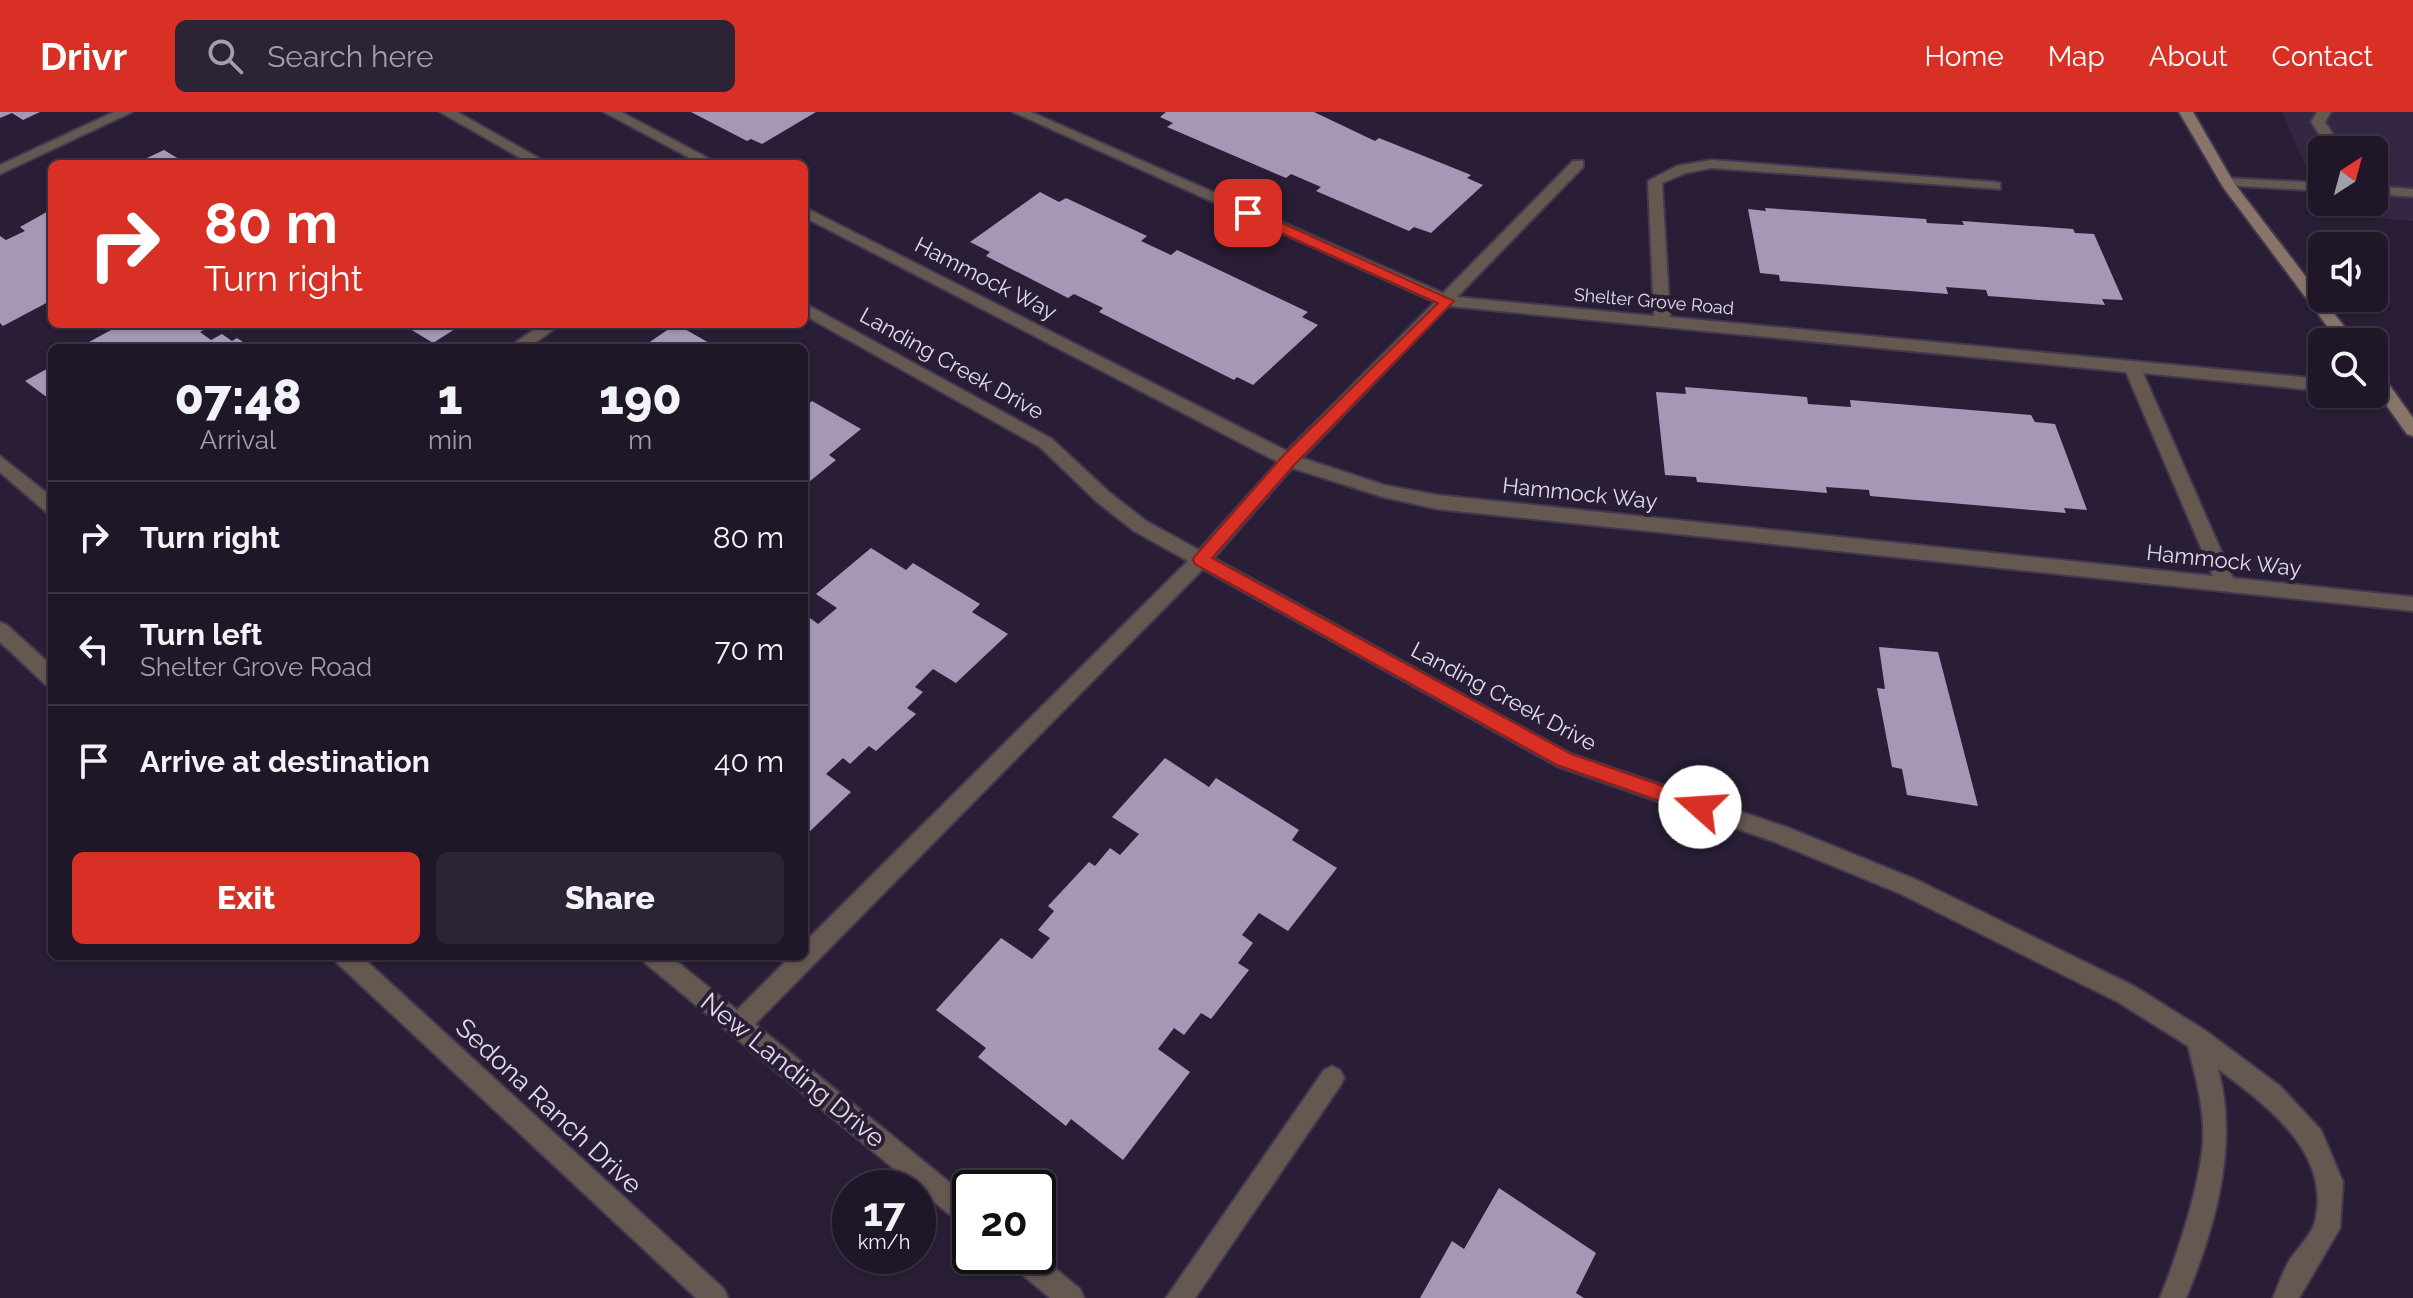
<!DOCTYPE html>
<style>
body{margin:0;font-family:Raleway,sans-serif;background:#2c2334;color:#f1f3f6;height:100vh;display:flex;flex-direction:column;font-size:30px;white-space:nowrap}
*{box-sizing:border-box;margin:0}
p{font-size:26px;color:#a19fa8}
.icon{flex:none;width:44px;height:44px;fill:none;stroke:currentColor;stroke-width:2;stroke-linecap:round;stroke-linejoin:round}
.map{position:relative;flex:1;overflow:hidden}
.drawer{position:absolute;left:48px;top:232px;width:760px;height:616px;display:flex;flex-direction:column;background:#1f1628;border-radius:12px;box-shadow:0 2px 6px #0004,0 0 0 2px #3c3545}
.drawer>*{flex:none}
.hud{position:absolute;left:48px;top:48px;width:760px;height:168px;border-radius:12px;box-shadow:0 2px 6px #0004,0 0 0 2px #3c3545;background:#d93025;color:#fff;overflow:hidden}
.needle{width:52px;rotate:36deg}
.buttons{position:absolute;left:2308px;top:24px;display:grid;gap:16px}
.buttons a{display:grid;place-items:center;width:80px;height:80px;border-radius:12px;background:#1f1628;box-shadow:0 2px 6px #0004,0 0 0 2px #3c3545;font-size:40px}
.speed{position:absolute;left:832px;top:1058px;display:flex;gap:16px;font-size:40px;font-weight:700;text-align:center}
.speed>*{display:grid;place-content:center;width:104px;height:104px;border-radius:50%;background:#1f1628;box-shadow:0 2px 6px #0004,0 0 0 2px #3c3545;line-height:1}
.speed small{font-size:20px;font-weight:400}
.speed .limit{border:4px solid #111;border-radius:12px;background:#fff;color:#111}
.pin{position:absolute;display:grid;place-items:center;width:68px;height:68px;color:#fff;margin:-34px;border-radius:16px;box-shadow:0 4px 12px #0006}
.me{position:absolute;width:88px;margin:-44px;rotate:289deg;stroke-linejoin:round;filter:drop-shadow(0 0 6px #0008)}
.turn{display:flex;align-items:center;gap:28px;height:168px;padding:0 24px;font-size:36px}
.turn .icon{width:104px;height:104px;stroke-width:2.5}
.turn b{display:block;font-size:56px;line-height:68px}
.eta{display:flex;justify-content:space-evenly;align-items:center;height:136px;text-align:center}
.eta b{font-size:48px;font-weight:800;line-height:56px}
.button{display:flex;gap:16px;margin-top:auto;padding:16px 24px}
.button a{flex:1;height:92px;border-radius:12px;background:#d93025;color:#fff;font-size:32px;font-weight:800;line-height:92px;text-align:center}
.button a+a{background:#2c2334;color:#f1f3f6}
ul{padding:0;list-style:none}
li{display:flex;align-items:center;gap:24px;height:112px;padding:0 24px;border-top:2px solid #3c3545}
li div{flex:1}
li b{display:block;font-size:30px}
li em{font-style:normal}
header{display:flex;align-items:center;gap:48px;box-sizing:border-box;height:112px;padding:0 40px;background:#d93025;color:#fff}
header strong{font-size:38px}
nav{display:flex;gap:44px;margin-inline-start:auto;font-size:28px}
.search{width:560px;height:72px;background:#2c2334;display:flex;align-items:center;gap:20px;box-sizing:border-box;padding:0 28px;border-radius:12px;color:#a19fa8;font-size:30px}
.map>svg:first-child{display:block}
.built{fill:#342743;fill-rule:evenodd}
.building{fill:#a598b6}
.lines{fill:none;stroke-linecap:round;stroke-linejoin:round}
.lane-casing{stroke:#43384f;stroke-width:4}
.secondary-casing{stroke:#43384f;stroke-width:4}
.lane{fill:#645850;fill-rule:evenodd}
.secondary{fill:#887468;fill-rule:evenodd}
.route{fill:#d93025;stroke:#8d1f18;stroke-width:2}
.labels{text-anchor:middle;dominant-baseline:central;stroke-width:8;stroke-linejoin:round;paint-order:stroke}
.far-street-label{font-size:18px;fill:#e1dbea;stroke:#291e36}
.street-label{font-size:22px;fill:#e1dbea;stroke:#291e36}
.near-street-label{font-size:26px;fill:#e1dbea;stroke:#291e36}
</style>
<header>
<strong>Drivr</strong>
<div class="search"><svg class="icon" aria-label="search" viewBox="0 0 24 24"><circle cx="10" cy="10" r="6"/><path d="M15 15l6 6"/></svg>Search here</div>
<nav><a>Home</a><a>Map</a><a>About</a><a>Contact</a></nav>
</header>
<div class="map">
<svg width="2413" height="1186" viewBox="0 0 2413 1186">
<rect width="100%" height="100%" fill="#291e36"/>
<path class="built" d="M2282,0H2413V109L2327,103ZM2322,38H2374V90H2322Z"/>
<path class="building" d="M0,0H40L23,8L12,1L0,6Z
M691,0H816L762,32L751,27L747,29Z
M1166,0H1314L1375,29L1379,26L1471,63L1467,66L1483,73L1431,121L1414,115L1409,119L1316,79L1321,75L1291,62L1286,66L1167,15L1173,11L1160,5Z
M164,38L184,50L192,47L200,52H134Z
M1040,80L1059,90L1066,86L1147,124L1141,129L1171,143L1177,138L1308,200L1302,205L1318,213L1253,273L1237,265L1234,268L1099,200L1103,196L1074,182L1068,186L986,144L990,140L970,130Z
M1765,96L1926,107L1927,111L1964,113L1962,109L2073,117L2075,121L2094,122L2123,188L2102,187L2105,193L1988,184L1986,178L1946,175L1948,182L1780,169L1779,163L1760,161L1748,97L1766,99Z
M52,97V188L3,214L0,211V124L6,128L25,119L20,115Z
M122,212H214L200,220L211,228L222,222L232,229L237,226L252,236H78Z
M402,212H463L433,231Z
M676,212L718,236H641Z
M52,254V289L25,269Z
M1685,275L1807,285L1808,292L1851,295L1850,288L2031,303L2035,310L2055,312L2087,398L2064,396L2066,401L1870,384L1869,378L1826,375L1827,381L1697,370L1696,365L1665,363L1656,280L1686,282Z
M812,289L861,317L829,343L836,348L804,374V295Z
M871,436L906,458L913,451L980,492L972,500L1008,522L956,571L933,557L915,575L923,580L907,596L916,602L876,639L869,634L850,652L843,646L826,662L851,680L804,725V511L810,506L818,512L837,496L816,482Z
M1879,535L1938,540L1978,694L1907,683L1902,657L1892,655L1877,576L1885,577Z
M1165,646L1209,675L1216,666L1299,718L1292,728L1337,756L1288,819L1259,801L1242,823L1253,831L1238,851L1249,858L1211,907L1201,901L1184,923L1174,916L1158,937L1190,960L1123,1048L1071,1007L1066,1014L978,945L986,936L936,898L1001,826L1032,847L1050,826L1038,818L1054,799L1048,794L1089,750L1095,754L1110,736L1120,743L1139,722L1112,705Z
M1499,1076L1596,1141L1576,1181L1584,1186H1420L1452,1129L1464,1137Z"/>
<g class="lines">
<g class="lane-casing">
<path id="lane" d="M114,0H132L0,62V53Z
M440,0H457L549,52H531Z
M604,0H621L719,52H701Z
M1013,0H1031L1443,181L1573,49H1583V55L1457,185L1654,204L1648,69L1677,54L1711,48L1995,70L2000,71V77L1711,56L1686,61L1662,71L1670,205L2322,267V279L2143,261L2233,466L2413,485V499L1437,397L1383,385L1292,356L1214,446L1571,642L1789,716L1917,768L2134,874L2206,919L2280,974L2321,1018L2343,1070L2340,1116L2299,1186H2273C2278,1175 2282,1162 2288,1151C2295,1138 2311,1125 2315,1110C2332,1040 2266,993 2218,957C2239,1032 2215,1116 2186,1186H2160C2178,1141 2198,1080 2203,1032C2205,999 2196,965 2188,934L2118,890L1901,782L1775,730L1557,654L1203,457L755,912L970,1087V1116L961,1112L645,851L642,844H670L737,898L791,844H804V831L1188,449L1134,419L1097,390L1040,335L804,203V191L1052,327L1109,380L1146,409L1199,438L1278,350L804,105V95L1287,339L1435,190ZM1448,194L2126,260L2213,464L1437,383L1384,373L1302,346Z
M2317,0H2331L2325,10L2344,38H2330L2311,10Z
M2227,66L2322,71V79L2222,73V67Z
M2374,74L2413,77V85L2374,82Z
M542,212H561L528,236H508Z
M0,344L52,385V402L46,400L0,360Z
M0,510L7,513L52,554V574L45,572L0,530Z
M334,844H361L724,1177L728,1186H696L337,851Z
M1332,954L1340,958L1344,966L1340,974L1195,1186H1166L1324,958Z
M1038,1142L1080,1177L1084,1186H1050L1011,1153L1007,1144Z"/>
</g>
<g class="secondary-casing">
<path id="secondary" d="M2179,0H2193L2234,71L2356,230H2339L2223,75Z
M2374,258L2380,260L2413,306V324L2407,322L2374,276Z"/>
</g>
<use href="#lane" class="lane"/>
<use href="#secondary" class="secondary"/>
</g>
<path class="route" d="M1243,98H1253L1454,189L1295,352L1212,446L1571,642L1706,689L1709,695L1706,701L1700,703L1557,653L1195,452L1193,448L1195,444L1283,344L1438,191L1243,104Z"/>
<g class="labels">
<g class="far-street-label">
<text transform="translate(1654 189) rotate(5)">Shelter Grove Road</text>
</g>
<g class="street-label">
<text transform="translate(986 166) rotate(27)">Hammock Way</text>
<text transform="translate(952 251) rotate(29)">Landing Creek Drive</text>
<text transform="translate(1580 381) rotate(6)">Hammock Way</text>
<text transform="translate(2224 448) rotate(6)">Hammock Way</text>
<text transform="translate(1504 584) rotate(28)">Landing Creek Drive</text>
</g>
<g class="near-street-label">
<text transform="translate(793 958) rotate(39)">New Landing Drive</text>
<text transform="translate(549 994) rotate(43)">Sedona Ranch Drive</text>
</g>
</g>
</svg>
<div class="buttons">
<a><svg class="needle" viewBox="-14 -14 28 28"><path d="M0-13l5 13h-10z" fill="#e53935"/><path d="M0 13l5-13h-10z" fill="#a19fa8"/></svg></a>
<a><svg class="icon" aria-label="sound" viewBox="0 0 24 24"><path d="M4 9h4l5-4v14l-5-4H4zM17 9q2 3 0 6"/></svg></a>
<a><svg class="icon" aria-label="search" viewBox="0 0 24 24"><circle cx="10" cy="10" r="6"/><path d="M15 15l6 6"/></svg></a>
</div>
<div class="speed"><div>17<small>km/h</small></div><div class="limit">20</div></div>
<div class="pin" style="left:1248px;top:101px;background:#d93025"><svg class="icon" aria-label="arrive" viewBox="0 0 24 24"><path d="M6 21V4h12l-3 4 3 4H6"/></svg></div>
<svg class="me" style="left:1700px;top:695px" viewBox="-20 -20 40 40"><circle r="19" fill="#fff"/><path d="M0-13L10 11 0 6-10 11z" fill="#d93025"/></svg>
<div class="hud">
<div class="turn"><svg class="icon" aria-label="right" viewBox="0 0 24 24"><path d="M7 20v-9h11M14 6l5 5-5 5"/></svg><div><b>80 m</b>Turn right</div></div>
</div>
<section class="drawer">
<div class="eta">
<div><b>07:48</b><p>Arrival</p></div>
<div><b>1</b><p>min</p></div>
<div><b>190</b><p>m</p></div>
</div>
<ul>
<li><svg class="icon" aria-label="right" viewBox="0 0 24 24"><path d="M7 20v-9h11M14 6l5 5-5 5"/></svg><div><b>Turn right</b></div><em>80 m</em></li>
<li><svg class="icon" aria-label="left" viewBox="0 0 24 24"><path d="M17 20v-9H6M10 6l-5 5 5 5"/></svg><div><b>Turn left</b><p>Shelter Grove Road</p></div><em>70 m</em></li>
<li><svg class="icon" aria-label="arrive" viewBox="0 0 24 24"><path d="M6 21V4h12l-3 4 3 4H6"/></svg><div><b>Arrive at destination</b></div><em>40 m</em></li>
</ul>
<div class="button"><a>Exit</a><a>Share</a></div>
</section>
</div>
